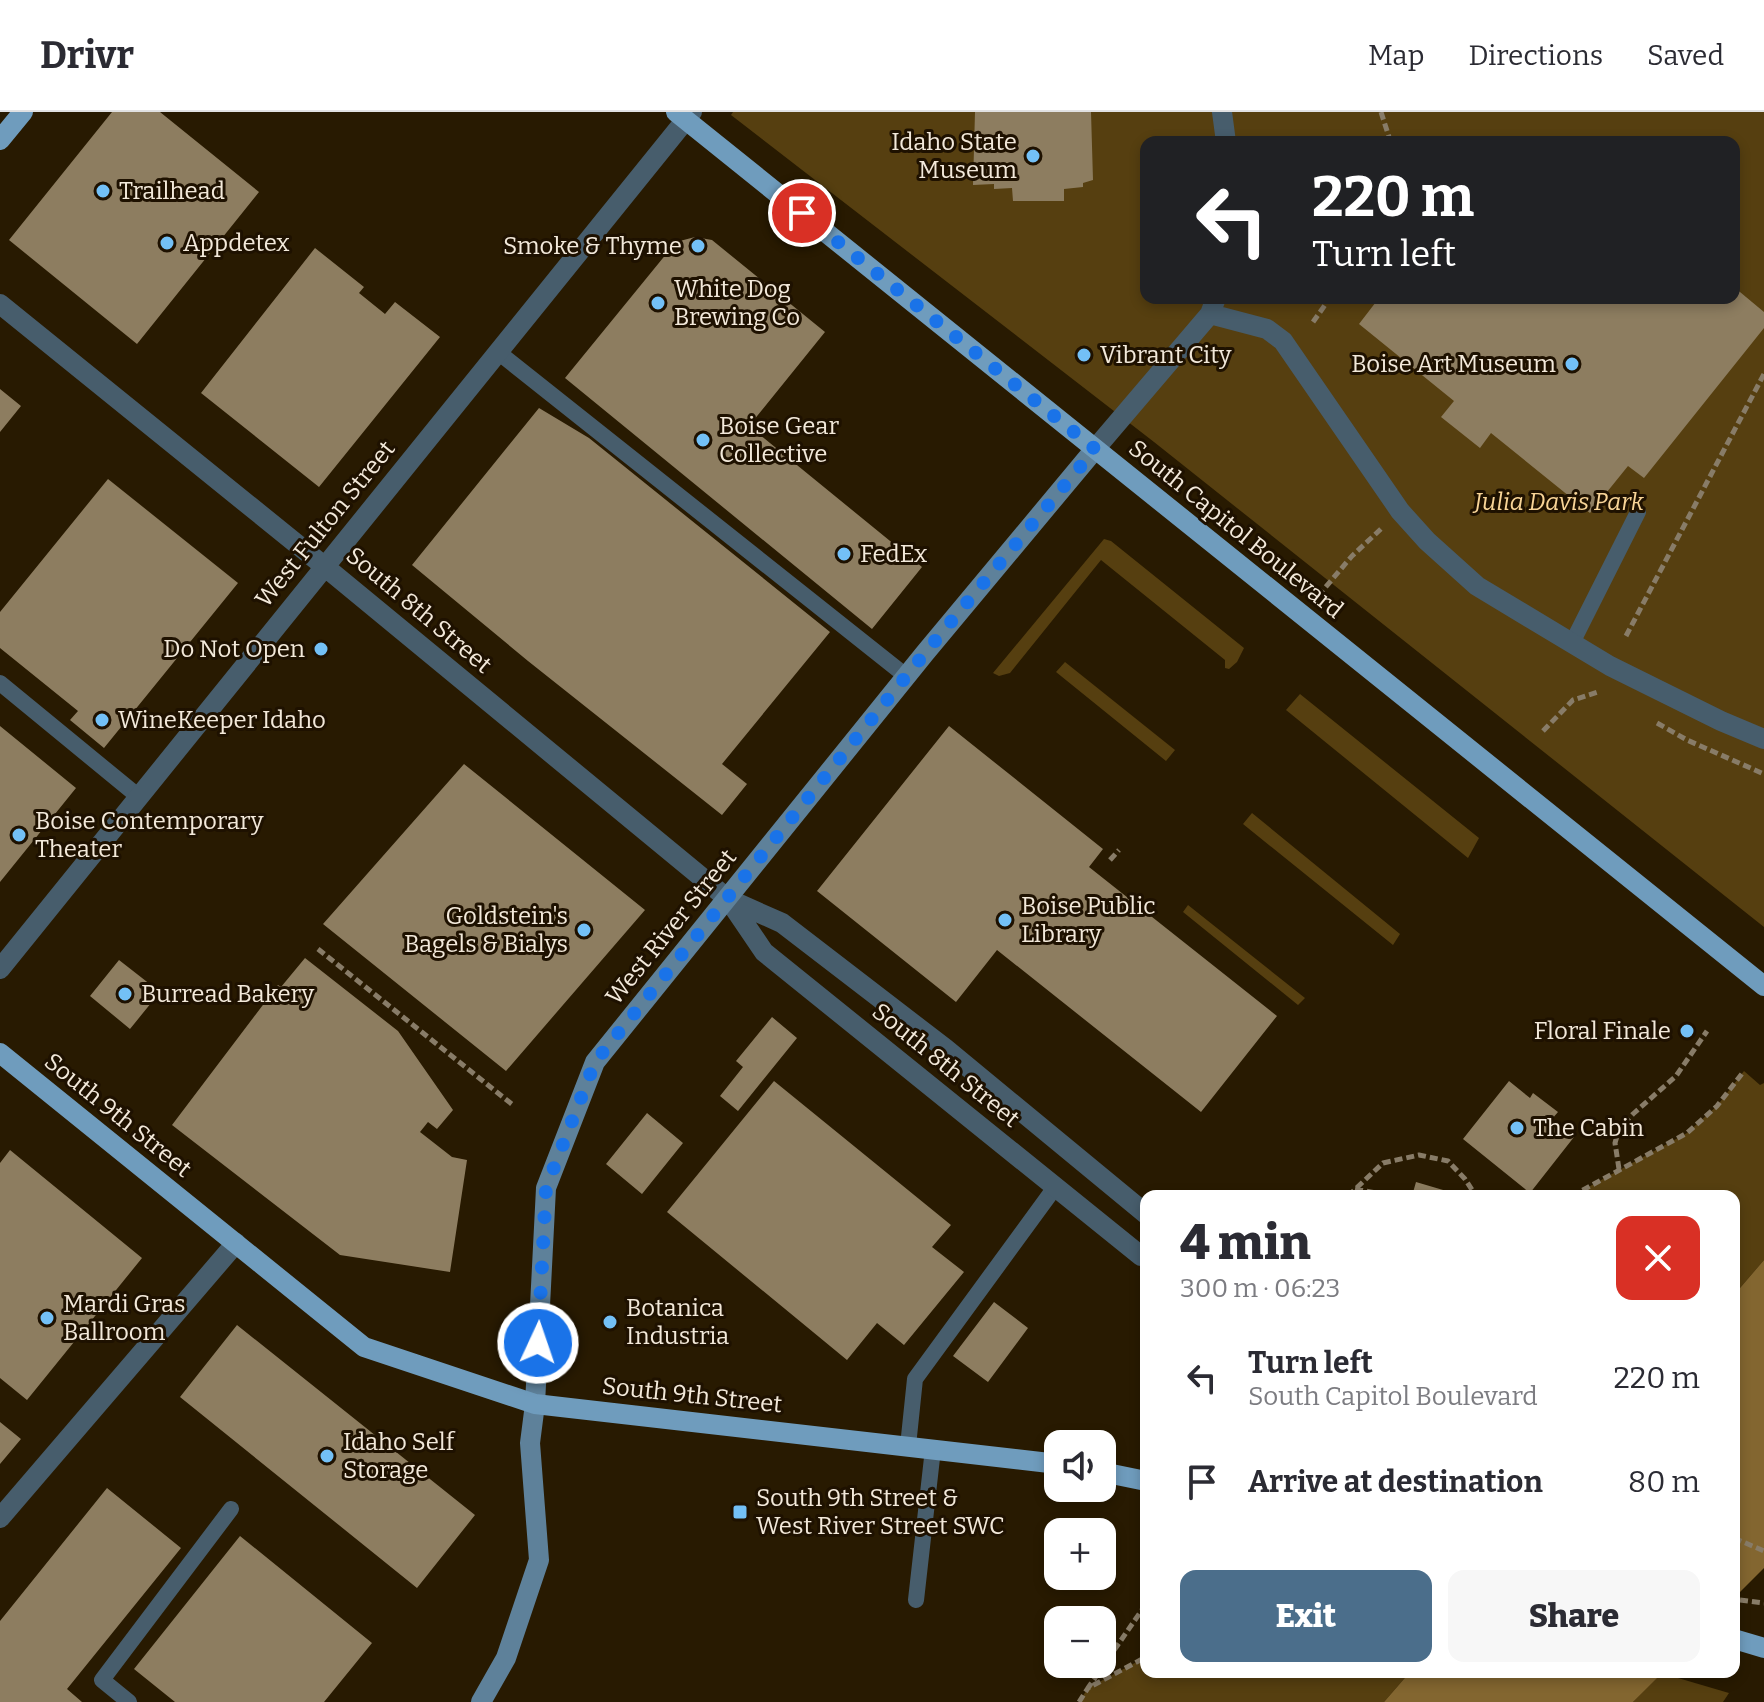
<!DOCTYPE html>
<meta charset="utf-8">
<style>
body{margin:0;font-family:Bitter,serif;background:#f7f7f7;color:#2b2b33;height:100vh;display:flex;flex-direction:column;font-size:30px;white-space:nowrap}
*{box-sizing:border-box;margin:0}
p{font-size:26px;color:#7c7c81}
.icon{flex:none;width:44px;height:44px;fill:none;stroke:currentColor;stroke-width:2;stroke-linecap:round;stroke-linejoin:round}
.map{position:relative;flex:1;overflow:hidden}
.side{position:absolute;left:1140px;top:1078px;width:600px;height:488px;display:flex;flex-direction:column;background:#fff;border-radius:16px;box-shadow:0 4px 12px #0003}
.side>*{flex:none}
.banner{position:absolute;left:1140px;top:24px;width:600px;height:168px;border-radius:16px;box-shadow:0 4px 12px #0003;background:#202124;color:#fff;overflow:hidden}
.fabs{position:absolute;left:1044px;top:1318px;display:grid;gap:16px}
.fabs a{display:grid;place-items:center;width:72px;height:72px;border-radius:16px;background:#fff;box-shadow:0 4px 12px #0003;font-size:40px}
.pin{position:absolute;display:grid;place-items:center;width:68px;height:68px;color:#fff;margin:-34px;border:4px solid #fff;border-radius:50%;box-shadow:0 2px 8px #0007}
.me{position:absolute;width:88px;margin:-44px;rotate:3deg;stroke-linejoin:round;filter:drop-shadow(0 0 6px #0008)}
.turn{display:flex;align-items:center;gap:28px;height:168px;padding:0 40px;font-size:36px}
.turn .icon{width:104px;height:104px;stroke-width:2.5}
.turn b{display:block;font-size:56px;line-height:68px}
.round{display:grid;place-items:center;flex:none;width:84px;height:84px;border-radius:16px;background:#f7f7f7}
.headline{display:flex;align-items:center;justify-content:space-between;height:136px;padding:0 40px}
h1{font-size:48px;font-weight:800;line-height:60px}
.primary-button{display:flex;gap:16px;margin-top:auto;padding:16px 40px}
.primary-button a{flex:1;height:92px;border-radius:16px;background:#4b6e8b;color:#fff;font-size:32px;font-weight:800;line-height:92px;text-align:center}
.primary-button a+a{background:#f7f7f7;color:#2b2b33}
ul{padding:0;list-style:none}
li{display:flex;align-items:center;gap:24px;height:104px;padding:0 40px}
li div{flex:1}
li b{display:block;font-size:30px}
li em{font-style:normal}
header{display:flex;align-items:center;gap:48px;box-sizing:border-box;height:112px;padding:0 40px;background:#fff;border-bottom:2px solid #e1e1e2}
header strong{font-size:38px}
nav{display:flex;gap:44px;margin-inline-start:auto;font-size:28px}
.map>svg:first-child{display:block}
.green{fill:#563f10;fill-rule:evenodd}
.water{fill:#836630}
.building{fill:#8d7d60}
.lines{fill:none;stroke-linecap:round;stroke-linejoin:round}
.path{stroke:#887c68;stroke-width:5;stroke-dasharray:8 4;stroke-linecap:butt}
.lane{stroke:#475d6c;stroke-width:16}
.street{stroke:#475d6c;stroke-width:20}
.secondary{stroke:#5e819a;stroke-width:20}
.primary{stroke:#6f9cbd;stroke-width:20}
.route{stroke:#1a73e8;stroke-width:14;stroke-dasharray:0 25.2}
.poi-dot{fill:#73c0f6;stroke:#1e1100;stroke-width:3}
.labels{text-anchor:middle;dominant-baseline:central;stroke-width:6;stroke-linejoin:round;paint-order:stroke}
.poi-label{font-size:24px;fill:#f3e9da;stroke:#1e1100;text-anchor:start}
.park-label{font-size:24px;font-style:italic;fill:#f9d597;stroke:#1e1100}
.street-label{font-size:24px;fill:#f3e9da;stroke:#1e1100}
</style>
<header>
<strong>Drivr</strong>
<nav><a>Map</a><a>Directions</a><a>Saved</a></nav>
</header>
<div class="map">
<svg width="1764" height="1590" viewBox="0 0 1764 1590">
<rect width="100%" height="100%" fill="#281a01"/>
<path class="green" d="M733,0H1764V815L1154,330L731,3ZM1146,30H1734V186H1146Z
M1104,427L1111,429L1244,536L1237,550L1229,557L1225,556V548L1101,448L1010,561L999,564L993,561Z
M1065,550L1175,638L1166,649L1056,560Z
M1300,582L1479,726L1468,746L1286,598Z
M1252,701L1400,822L1393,833L1243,712Z
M1188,793L1305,886L1298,893L1183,800Z
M1744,959L1760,973L1764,971V1148L1734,1183V1084H1572L1687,1021L1717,994Z
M1146,1545V1560H1410L1384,1590H1079L1088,1576Z
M1661,1561L1729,1581L1723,1590H1633Z"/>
<path class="water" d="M1764,1148V1456L1734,1486V1183Z
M1410,1560H1663L1633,1590H1384Z"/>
<path class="building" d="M112,0H160L259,80L137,232L9,128Z
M975,0H1091L1093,68L1083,71V75L1064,77V89H1013L1012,76L994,77V72L973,73Z
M695,125L712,128L825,220L749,314L922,455L872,517L565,266L676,130Z
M315,136L364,175L359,181L385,202L395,190L440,225L319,375L201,281Z
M1734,175L1764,200V216L1644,366L1628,354L1590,401L1491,321L1480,336L1441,305L1454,289L1359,212L1379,186H1734Z
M0,277L21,294L0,320Z
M539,296L589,326L830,520L722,652L747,672L722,703L528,549L412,453Z
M108,367L238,471L104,636L70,608L78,599L0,536V500Z
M0,614L76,676L0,770Z
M949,614L1103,737L1089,755L1277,904L1201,1000L997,838L956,890L817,779Z
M464,652L645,798L506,959L323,812Z
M305,846L398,919L453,998L437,1017L428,1010L420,1020L452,1045L467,1048L450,1160L340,1143L172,1013L278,873L281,875Z
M119,848L160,880L130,917L90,884Z
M772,905L797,926L738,999L720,984L743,955L736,949Z
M774,969L951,1113L932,1135L964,1160L904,1233L877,1211L847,1248L667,1100Z
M1509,969L1530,986L1533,981L1558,1000L1552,1007L1574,1025L1530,1081L1463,1027Z
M647,1001L683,1031L642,1082L606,1052Z
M10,1038L142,1146L27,1288L0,1266V1051Z
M1416,1070L1460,1083V1084H1412Z
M994,1190L1028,1216L988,1270L953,1244Z
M237,1213L475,1403L417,1476L180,1285Z
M0,1310L21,1327L0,1352Z
M107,1376L181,1436L67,1577L82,1590H0V1509Z
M240,1424L372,1531L324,1590H175L134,1557Z"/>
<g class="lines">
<path class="path" d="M1381,0L1389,25L1385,30
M1313,210L1330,186
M1318,484L1352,444L1382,416
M1626,524L1764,262
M1657,611L1687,628L1764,662
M1543,619L1573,588L1598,580
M1110,748L1119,738
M318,837L513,993
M1619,1057L1615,1031L1619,1017L1633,1002L1676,964L1707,919
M1355,1077L1393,1084
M1348,1084L1383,1051L1419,1043L1448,1049L1465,1067L1476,1084
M1572,1084L1687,1021L1717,994L1744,959
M1734,1426L1764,1439
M1740,1488L1764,1491
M1146,1492L1088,1576L1146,1545
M1079,1590L1088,1576"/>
<path class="lane" d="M498,240L906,564
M1572,531L1638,400
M0,571L139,685
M908,1334L915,1267L1056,1074
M916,1488L933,1337
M129,1590L102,1568L231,1397"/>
<path class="street" d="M1222,0L1226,30
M0,192L324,454L728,787L764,840L1141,1144L1146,1143
M1210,202L1267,217L1283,229L1400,399L1427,429L1477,474L1610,554L1721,609L1764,627
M1095,337L1210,202L1216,186
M728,787L782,811L946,937L1146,1102
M0,857L692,0
M0,1406L236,1131"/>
<path class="secondary" d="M481,1590L506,1546L539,1448L530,1331L535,1292L546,1076L595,950L925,541L1095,337"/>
<path class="primary" d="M676,0L1764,874
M0,28L23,0
M0,941L364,1235L535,1292L1058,1352
M1102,1360L1146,1369
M1734,1527L1764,1536"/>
</g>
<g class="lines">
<path class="route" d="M538,1231L546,1076L595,950L925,541L1095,337L802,101"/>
</g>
<g class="poi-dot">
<circle cx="1033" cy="44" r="8"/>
<circle cx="103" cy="79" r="8"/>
<circle cx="167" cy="131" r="8"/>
<circle cx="698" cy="134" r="8"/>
<circle cx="658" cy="191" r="8"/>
<circle cx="1084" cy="243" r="8"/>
<circle cx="1572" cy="252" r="8"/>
<circle cx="703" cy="328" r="8"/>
<circle cx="844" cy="442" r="8"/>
<circle cx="321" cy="537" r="8"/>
<circle cx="102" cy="608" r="8"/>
<circle cx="19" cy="723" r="8"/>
<circle cx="1005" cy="808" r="8"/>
<circle cx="584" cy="818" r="8"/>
<circle cx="125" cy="882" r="8"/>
<circle cx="1687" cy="919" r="8"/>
<circle cx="1517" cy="1016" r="8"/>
<circle cx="47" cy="1206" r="8"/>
<circle cx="610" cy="1210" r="8"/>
<circle cx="327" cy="1344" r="8"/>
<rect x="732" y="1392" width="16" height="16" rx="4"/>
</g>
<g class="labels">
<g class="poi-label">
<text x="1017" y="30" text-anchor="end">Idaho State<tspan x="1017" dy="28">Museum</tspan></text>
<text x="119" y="79">Trailhead</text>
<text x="183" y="131">Appdetex</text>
<text x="682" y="134" text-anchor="end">Smoke &amp; Thyme</text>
<text x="674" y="177">White Dog<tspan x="674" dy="28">Brewing Co</tspan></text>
<text x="1100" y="243">Vibrant City</text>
<text x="1556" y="252" text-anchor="end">Boise Art Museum</text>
<text x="719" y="314">Boise Gear<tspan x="719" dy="28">Collective</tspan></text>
<text x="860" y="442">FedEx</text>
<text x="305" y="537" text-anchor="end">Do Not Open</text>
<text x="118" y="608">WineKeeper Idaho</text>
<text x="35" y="709">Boise Contemporary<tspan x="35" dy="28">Theater</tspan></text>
<text x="1021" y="794">Boise Public<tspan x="1021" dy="28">Library</tspan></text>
<text x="568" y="804" text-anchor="end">Goldstein's<tspan x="568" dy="28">Bagels &amp; Bialys</tspan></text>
<text x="141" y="882">Burread Bakery</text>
<text x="1671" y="919" text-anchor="end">Floral Finale</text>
<text x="1533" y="1016">The Cabin</text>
<text x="63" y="1192">Mardi Gras<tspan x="63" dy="28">Ballroom</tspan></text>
<text x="626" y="1196">Botanica<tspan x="626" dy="28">Industria</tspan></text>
<text x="343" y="1330">Idaho Self<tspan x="343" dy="28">Storage</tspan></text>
<text x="756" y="1386">South 9th Street &amp;<tspan x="756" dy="28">West River Street SWC</tspan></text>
</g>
<g class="park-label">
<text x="1559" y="390">Julia Davis Park</text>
</g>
<g class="street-label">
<text transform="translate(325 412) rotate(-51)">West Fulton Street</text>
<text transform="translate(1236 417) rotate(39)">South Capitol Boulevard</text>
<text transform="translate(419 498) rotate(40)">South 8th Street</text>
<text transform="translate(671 815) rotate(-51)">West River Street</text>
<text transform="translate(946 953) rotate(39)">South 8th Street</text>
<text transform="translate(118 1003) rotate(39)">South 9th Street</text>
<text transform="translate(692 1283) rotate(6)">South 9th Street</text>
</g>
</g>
</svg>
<div class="fabs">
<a><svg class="icon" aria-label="sound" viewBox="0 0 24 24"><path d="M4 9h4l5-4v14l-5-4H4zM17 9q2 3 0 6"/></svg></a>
<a>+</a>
<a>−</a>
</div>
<div class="pin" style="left:802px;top:101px;background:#d93025"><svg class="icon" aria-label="arrive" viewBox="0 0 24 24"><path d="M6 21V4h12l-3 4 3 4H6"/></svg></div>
<svg class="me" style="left:538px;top:1231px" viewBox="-20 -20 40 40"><circle r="17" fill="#1a73e8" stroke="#fff" stroke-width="3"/><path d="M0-11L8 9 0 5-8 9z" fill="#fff"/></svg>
<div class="banner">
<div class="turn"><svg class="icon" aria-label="left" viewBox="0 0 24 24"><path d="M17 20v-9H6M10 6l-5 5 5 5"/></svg><div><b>220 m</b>Turn left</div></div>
</div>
<section class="side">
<div class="headline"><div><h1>4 min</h1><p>300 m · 06:23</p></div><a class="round" style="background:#d93025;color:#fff"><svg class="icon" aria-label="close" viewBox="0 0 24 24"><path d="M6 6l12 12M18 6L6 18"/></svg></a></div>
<ul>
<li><svg class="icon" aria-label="left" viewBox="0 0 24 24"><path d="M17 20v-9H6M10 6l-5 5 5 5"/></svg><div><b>Turn left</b><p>South Capitol Boulevard</p></div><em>220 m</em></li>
<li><svg class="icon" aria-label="arrive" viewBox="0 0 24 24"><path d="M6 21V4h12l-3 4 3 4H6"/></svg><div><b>Arrive at destination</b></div><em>80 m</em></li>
</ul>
<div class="primary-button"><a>Exit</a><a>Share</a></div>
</section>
</div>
